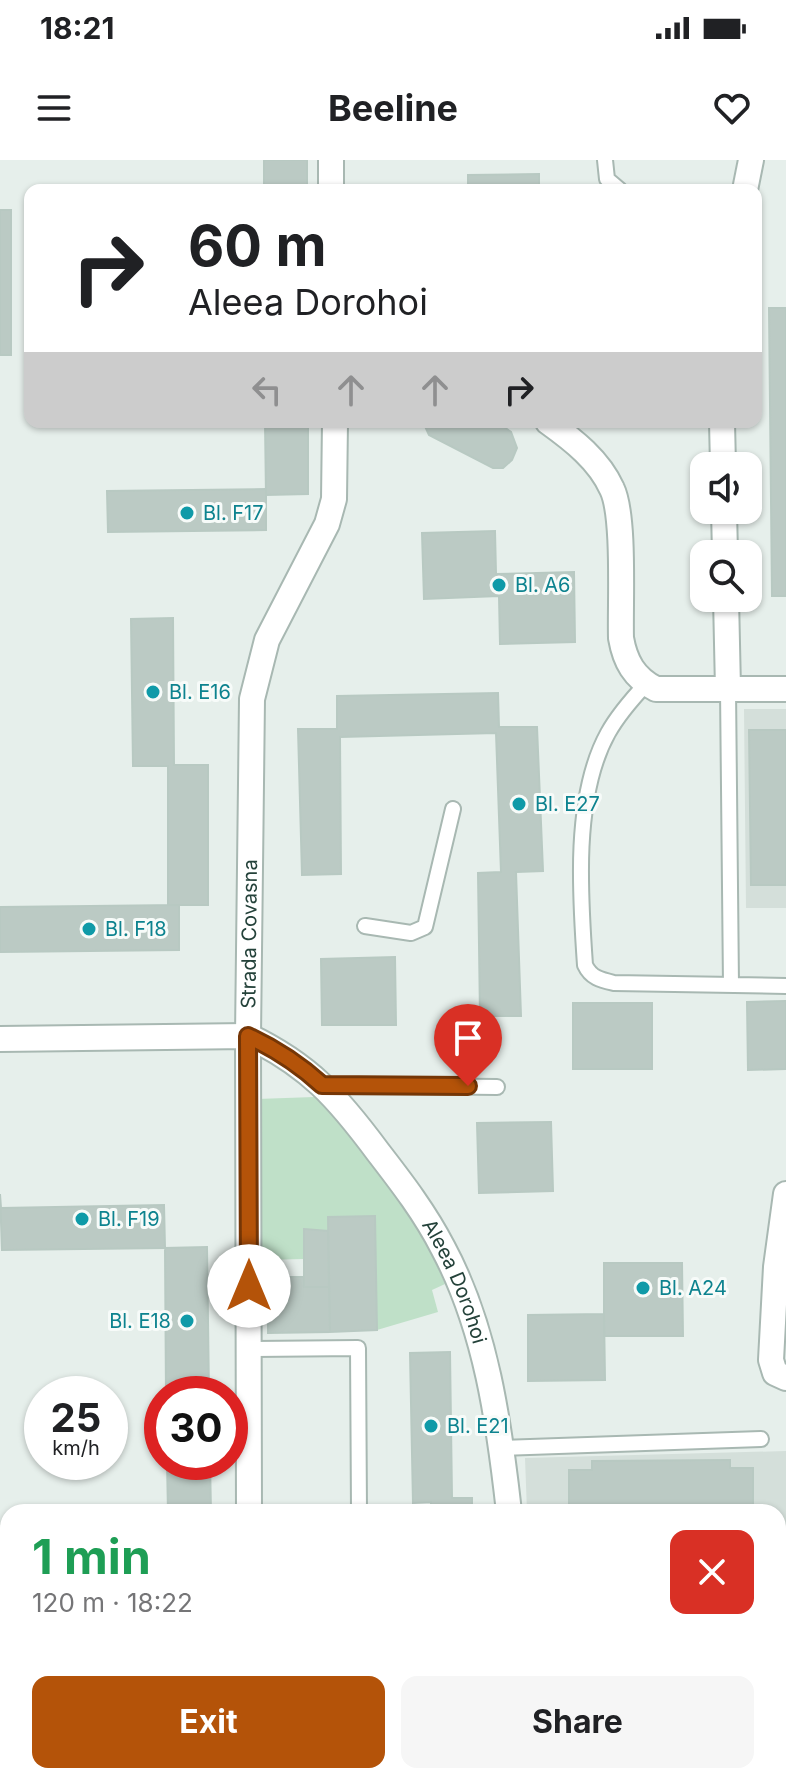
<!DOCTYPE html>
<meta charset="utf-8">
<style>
body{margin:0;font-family:Inter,sans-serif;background:#f6f6f6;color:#202124;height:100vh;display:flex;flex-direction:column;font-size:30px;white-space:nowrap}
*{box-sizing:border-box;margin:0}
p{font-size:26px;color:#757577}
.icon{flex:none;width:44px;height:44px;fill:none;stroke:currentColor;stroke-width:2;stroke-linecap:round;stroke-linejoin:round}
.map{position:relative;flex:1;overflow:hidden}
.panel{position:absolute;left:0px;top:1344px;width:786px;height:280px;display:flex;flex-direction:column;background:#fff;border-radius:24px 24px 0 0;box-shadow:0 2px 6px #0004}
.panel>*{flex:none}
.top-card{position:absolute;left:24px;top:24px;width:738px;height:244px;border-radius:16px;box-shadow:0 2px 6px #0004;background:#fff;color:#202124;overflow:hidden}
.controls{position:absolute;left:690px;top:292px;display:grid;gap:16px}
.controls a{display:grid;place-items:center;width:72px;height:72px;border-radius:16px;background:#fff;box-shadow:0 2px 6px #0004;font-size:40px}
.speed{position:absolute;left:24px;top:1216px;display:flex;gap:16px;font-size:40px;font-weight:700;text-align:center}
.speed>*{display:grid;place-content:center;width:104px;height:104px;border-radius:50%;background:#fff;box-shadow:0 2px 6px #0004;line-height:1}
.speed small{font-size:20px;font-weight:400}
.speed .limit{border:12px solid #d22;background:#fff;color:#111}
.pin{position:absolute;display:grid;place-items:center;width:68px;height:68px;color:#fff;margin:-82px -34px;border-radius:50% 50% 50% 0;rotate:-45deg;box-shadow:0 0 8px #0007}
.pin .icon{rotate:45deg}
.me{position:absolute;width:88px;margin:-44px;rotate:0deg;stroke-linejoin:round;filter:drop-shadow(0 0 6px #0008)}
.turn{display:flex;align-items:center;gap:28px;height:168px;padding:0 32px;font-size:36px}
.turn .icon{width:104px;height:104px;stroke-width:2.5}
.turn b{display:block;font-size:56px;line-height:68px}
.lanes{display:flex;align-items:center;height:76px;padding:0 32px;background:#0003;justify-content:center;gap:40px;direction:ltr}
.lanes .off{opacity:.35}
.round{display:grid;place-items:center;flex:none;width:84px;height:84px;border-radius:16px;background:#f6f6f6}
.head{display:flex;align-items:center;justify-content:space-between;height:136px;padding:0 32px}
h1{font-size:48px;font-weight:700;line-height:60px;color:#1e9e55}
.primary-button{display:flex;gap:16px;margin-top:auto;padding:16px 32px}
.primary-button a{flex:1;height:92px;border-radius:16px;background:#b45309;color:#fff;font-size:32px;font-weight:700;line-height:92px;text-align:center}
.primary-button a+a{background:#f6f6f6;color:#202124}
.status{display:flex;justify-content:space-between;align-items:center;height:56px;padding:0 40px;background:#fff;direction:ltr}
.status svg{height:22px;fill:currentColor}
header{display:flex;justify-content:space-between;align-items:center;height:104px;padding:0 32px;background:#fff;font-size:36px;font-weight:700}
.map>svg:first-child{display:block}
.built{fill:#d4dfda}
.grass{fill:#bfe0c8}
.building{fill:#bbcac4;stroke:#b8c9c2;stroke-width:2}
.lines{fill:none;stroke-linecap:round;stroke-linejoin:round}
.service-casing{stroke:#a8b8b2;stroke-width:18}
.minor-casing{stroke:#a8b8b2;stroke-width:28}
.service{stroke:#fff;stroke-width:14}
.minor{stroke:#fff;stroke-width:24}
.route-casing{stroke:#753606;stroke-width:20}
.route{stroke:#b45309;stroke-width:14}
.culture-dot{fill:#0f9aa8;stroke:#f7fbf9;stroke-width:3}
.labels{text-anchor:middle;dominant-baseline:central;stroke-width:6;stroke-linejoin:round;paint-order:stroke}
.culture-label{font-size:20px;fill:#0d838f;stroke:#f7fbf9;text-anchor:start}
.street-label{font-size:20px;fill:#24423a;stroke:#f7fbf9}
</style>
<div class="status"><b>18:21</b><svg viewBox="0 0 49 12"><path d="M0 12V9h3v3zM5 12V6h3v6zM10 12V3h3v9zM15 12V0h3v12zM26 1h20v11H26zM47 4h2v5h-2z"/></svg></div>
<header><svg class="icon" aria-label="menu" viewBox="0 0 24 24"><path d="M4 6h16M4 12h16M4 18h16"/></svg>Beeline<svg class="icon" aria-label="heart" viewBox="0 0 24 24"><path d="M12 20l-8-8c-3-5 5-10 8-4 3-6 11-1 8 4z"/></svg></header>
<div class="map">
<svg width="786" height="1624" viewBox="0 0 786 1624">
<rect width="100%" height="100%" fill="#e6efeb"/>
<path class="built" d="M744,549H786V748H746Z
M786,1291V1624H536V1616H778V1352H527L525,1298Z"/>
<path class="grass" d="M314,937C373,985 416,1055 445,1124L432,1130L438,1152L377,1170L375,1057L328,1071L305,1069L304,1099L261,1100L257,939Z"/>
<path class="building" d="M264,0H307V30H264Z
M539,14V30H468V15Z
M0,50H11V195H0Z
M769,148H786V436H772Z
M265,262H308V334L266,335Z
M423,262H497L511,272L517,288L512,300L503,308H493L429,275Z
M266,329V370L108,372L107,331Z
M495,371L496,414L574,412L575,482L500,484L499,436L424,439L422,373Z
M173,458L174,605H208V745H168V606H133L131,459Z
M498,533L499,567H537L543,711L516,712L521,856H480L478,713L501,712L496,573L340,577L341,714L302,715L298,569H337V536Z
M749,570H786V725H751Z
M179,745V790L0,792V747Z
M395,797L396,865H322L321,799Z
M786,841V909L748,910L747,842Z
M573,843H652V909H573Z
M551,962L553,1031L479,1033L477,963Z
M0,1034L1,1048L164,1045L165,1088L2,1090Z
M375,1056L377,1170L330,1172L328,1057Z
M304,1069L328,1071L329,1127H304Z
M207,1087L209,1234H166L165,1088Z
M604,1103H682L683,1176H604Z
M268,1117H304V1127H329L330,1172L268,1173Z
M604,1154L605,1220L528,1221V1155Z
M450,1192L452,1338H472V1352H431V1342L413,1343L410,1193Z
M730,1300V1308H753V1352H569V1310H592V1301Z
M167,1302H210L211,1352H168Z
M0,1426H8V1464H0Z
M778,1475H786V1515H778Z
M116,1616H279V1624H116Z
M437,1616H478V1623L437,1622Z
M437,1622L438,1624H317Z"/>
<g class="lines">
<g class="service-casing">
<path id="service" d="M605,0L607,19L620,30
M646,524C632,539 618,555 608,573C573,636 580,735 585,805C591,818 601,820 614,823L786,826
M728,529L731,825
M365,766L411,773L425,767L453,649
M322,925L497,927
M249,1189L358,1188L359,1352
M502,1288L761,1279"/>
</g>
<g class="minor-casing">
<g id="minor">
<path d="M331,0V30"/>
<path d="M745,30L751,0"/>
<path d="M548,262C573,280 599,300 612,329C625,356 620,444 621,478C625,501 634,518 656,529H786"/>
<path d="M722,262L723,306"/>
<path d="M724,350L725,394"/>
<path d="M726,438L728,529"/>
<path id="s1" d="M0,879L248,876C309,905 338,938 378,992C402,1023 425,1053 443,1088C486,1168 499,1262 509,1352"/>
<path d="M786,1034L776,1107L771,1200L775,1213L786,1218"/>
<path id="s2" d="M249,1352L248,876L252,539L267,480L327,364L334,339L335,262"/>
<path d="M512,1616V1624"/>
</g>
</g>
<use href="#service" class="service"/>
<use href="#minor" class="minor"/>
</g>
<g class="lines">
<g class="route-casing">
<path id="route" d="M249,1126L248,876C276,889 299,904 322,925L468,926"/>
</g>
<use href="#route" class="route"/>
</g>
<g class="culture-dot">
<circle cx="187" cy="353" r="8"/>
<circle cx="499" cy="425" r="8"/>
<circle cx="153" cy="532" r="8"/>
<circle cx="519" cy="644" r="8"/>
<circle cx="89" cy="769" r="8"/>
<circle cx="82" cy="1059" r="8"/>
<circle cx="643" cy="1128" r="8"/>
<circle cx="187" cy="1161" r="8"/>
<circle cx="431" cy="1266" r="8"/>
</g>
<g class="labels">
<g class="culture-label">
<text x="203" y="353">Bl. F17</text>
<text x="515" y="425">Bl. A6</text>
<text x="169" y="532">Bl. E16</text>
<text x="535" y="644">Bl. E27</text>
<text x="105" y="769">Bl. F18</text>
<text x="98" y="1059">Bl. F19</text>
<text x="659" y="1128">Bl. A24</text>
<text x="171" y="1161" text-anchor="end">Bl. E18</text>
<text x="447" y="1266">Bl. E21</text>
</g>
<g class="street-label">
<text stroke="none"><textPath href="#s2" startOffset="578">Strada Covasna</textPath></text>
<text stroke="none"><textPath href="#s1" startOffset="576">Aleea Dorohoi</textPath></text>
</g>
</g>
</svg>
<div class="controls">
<a><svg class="icon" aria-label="sound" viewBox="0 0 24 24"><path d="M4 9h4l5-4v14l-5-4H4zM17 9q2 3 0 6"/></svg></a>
<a><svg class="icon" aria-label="search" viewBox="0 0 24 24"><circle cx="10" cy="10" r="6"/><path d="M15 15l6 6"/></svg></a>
</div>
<div class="speed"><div>25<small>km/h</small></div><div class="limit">30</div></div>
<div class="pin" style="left:468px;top:926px;background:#d93025"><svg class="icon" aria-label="arrive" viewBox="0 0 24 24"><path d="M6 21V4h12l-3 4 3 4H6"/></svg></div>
<svg class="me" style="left:249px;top:1126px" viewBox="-20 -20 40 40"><circle r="19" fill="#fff"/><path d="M0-13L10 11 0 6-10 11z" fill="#b45309"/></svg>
<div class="top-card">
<div class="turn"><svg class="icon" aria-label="right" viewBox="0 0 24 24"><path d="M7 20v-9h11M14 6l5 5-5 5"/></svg><div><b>60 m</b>Aleea Dorohoi</div></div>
<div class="lanes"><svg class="icon off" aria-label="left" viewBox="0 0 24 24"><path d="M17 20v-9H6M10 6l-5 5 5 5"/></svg><svg class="icon off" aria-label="ahead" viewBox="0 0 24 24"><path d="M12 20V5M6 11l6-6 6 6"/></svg><svg class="icon off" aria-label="ahead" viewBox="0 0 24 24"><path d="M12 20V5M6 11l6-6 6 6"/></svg><svg class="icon" aria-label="right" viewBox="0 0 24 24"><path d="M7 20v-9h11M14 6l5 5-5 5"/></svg></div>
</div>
<section class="panel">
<div class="head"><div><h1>1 min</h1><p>120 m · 18:22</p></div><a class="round" style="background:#d93025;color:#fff"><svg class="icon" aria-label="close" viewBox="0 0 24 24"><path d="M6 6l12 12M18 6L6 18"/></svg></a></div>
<div class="primary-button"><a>Exit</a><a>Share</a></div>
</section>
</div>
